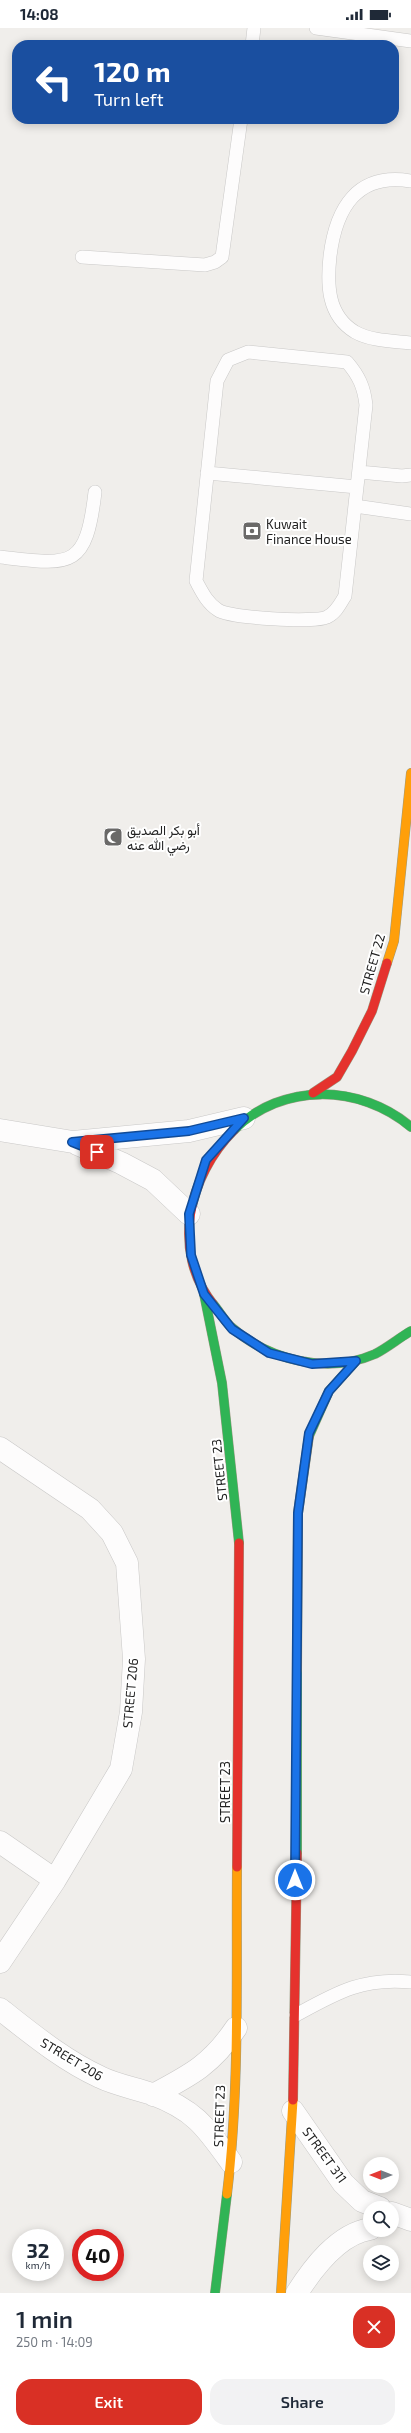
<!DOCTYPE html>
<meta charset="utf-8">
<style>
body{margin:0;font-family:"Exo 2",Vazirmatn,sans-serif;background:#f2f2f3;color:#1f2937;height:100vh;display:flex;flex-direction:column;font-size:15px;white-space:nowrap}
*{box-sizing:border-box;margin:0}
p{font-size:13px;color:#747a83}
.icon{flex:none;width:22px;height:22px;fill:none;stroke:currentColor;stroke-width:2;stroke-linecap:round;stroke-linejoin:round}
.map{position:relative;height:2265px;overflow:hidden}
.sheet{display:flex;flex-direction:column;background:#fff;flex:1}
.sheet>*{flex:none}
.banner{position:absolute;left:12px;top:12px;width:387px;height:84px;border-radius:16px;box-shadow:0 2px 10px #0003;background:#1a4fa0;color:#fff;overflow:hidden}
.needle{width:26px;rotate:270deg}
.buttons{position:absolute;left:363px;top:2129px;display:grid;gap:8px}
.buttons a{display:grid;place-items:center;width:36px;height:36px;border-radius:50%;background:#fff;box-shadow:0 2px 10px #0003;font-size:20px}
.speed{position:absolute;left:12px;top:2201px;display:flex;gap:8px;font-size:20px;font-weight:700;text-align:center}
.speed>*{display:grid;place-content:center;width:52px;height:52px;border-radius:50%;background:#fff;box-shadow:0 2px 10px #0003;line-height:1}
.speed small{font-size:10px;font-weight:400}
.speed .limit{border:6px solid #d22;background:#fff;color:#111}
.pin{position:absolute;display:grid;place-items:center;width:34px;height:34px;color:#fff;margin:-17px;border-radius:8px;box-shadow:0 2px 6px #0006}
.me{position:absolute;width:44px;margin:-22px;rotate:0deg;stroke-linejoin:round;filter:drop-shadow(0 0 3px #0008)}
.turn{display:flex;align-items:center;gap:14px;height:84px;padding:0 16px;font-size:18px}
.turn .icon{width:52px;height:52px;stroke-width:2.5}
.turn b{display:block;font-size:28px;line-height:34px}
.round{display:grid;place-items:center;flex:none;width:42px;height:42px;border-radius:16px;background:#f2f2f3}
.head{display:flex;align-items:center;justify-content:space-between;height:68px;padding:0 16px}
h1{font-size:24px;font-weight:600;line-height:30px}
.primary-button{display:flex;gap:8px;margin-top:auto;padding:8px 16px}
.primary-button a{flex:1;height:46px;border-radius:16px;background:#d93025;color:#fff;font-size:16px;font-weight:600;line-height:46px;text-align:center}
.primary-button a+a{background:#f2f2f3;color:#1f2937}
.status{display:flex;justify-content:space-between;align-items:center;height:28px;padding:0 20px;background:#fff;direction:ltr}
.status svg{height:11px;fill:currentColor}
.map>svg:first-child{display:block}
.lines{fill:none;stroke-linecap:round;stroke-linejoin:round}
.lane-casing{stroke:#c9c8c7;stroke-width:14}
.street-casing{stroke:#c9c8c7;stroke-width:23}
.fast-casing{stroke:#999a82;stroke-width:10}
.slow-casing{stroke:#999a82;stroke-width:10}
.jam-casing{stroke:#999a82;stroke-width:10}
.lane{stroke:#fdfcfc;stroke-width:13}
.street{stroke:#fdfcfc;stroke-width:22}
.fast{stroke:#30b455;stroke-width:9}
.slow{stroke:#ff9f0a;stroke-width:9}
.jam{stroke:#e5322d;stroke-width:9}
.route-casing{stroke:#114b97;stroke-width:10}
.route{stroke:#1a73e8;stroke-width:7}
.labels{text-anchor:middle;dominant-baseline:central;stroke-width:4;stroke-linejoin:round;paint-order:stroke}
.poi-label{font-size:13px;fill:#222;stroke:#fff;text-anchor:start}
.street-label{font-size:13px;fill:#222;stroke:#fff}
</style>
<div class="status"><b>14:08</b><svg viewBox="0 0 49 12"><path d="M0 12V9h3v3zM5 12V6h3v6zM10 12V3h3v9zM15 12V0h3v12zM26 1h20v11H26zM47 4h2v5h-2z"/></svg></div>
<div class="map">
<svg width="411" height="2265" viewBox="0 0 411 2265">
<rect width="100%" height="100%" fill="#f0eeeb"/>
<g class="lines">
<g class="lane-casing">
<path id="lane" d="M316,0L411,13
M252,17L254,0
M411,153C357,144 336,180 330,228C327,256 327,287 355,304C371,313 393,313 411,315
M82,229L205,237L215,234L222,229L241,91
M248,324L347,334C359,348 364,359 366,377L345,568C340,576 336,585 327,589C315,595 229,590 218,582C207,575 202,564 196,553L217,353L228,332Z
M359,444L402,448L411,447
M207,445L357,459
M355,478L411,486
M0,529C71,537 86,542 95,464
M296,1987C336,1965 363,1949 411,1954"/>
</g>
<g class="street-casing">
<path id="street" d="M0,1102L73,1114L189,1103L244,1090
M77,1116L121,1135L153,1152L189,1186
M0,1420L90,1481L112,1505L127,1535L134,1631L131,1684L121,1741L55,1852L0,1934
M0,1814L55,1852
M0,1981C32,2006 63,2032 100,2049C116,2057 135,2060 152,2066C195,2082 206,2099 231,2134
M153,2067C191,2047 212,2036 236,2000
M293,2083L343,2155L362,2173L380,2180
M392,2185L411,2192
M297,2265C313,2240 338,2206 370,2201"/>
</g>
<g class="fast-casing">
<path id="fast" d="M234,1102C282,1054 360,1056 411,1099
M204,1266L222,1355L239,1515
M213,1276C219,1283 224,1292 230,1298C268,1332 327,1347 375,1326C387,1320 399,1310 411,1303
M309,1408L329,1363L356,1333
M297,1825V1643
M215,2265L227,2166"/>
</g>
<g class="slow-casing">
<path id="slow" d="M387,935L394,913L411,745
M297,1643L298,1485L309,1408
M227,2166C240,2058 236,1947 237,1839
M281,2265L293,2072"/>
</g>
<g class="jam-casing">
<path id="jam" d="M313,1065L337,1049L352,1023L372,983L387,935
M213,1276C171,1223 188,1148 234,1102
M237,1839L239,1515
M293,2072L297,1825"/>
</g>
<use href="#lane" class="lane"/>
<use href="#street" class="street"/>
<use href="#fast" class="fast"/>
<use href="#slow" class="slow"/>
<use href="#jam" class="jam"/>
</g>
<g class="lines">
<g class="route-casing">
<path id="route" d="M97,1124L72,1114L189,1103L244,1090L206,1132L189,1186L191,1227L204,1266L232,1301L269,1325L312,1336L356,1333L329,1363L309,1405L298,1485L295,1852"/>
</g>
<use href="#route" class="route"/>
</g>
<defs>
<g id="bank-square" transform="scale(1)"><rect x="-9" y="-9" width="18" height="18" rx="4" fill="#6a6968" stroke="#fff"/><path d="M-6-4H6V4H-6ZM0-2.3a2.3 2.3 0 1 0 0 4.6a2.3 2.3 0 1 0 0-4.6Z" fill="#fff"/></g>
<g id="mosque-square" transform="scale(1)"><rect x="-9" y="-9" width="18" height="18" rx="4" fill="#6a6968" stroke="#fff"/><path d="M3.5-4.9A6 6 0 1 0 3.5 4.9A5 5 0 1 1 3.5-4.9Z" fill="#fff"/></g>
</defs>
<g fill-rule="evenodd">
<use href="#bank-square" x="252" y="503"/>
<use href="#mosque-square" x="113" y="809"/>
</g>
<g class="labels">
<g class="poi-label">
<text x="266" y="496">Kuwait<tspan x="266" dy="15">Finance House</tspan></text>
<text x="127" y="802">أبو بكر الصديق<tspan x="127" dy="15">رضي الله عنه</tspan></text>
</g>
<g class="street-label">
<text transform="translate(372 936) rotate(-74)">STREET 22</text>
<text transform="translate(219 1442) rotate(-96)">STREET 23</text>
<text transform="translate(130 1665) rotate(-85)">STREET 206</text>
<text transform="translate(225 1764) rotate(-90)">STREET 23</text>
<text transform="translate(72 2031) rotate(31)">STREET 206</text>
<text transform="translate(219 2088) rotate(-88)">STREET 23</text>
<text transform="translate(325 2127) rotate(54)">STREET 311</text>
</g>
</g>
</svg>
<div class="buttons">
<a><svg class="needle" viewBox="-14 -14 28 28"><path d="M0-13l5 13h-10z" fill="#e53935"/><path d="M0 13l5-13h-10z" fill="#747a83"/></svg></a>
<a><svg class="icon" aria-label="search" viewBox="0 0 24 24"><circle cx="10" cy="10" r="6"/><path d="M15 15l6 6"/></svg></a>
<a><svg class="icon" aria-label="layers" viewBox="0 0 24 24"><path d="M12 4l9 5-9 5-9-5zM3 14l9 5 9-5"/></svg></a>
</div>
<div class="speed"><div>32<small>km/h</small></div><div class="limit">40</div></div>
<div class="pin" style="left:97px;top:1124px;background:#d93025"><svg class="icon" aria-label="arrive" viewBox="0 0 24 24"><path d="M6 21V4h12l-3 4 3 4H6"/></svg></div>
<svg class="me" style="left:295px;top:1852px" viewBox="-20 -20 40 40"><circle r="17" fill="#1a73e8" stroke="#fff" stroke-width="3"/><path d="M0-11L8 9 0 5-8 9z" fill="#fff"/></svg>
<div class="banner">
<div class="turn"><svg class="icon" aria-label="left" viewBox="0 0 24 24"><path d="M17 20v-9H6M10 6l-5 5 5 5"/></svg><div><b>120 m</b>Turn left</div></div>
</div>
</div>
<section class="sheet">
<div class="head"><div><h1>1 min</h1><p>250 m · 14:09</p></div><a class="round" style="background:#d93025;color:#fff"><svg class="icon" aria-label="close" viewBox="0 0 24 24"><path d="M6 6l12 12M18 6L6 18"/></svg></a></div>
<div class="primary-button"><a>Exit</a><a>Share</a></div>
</section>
